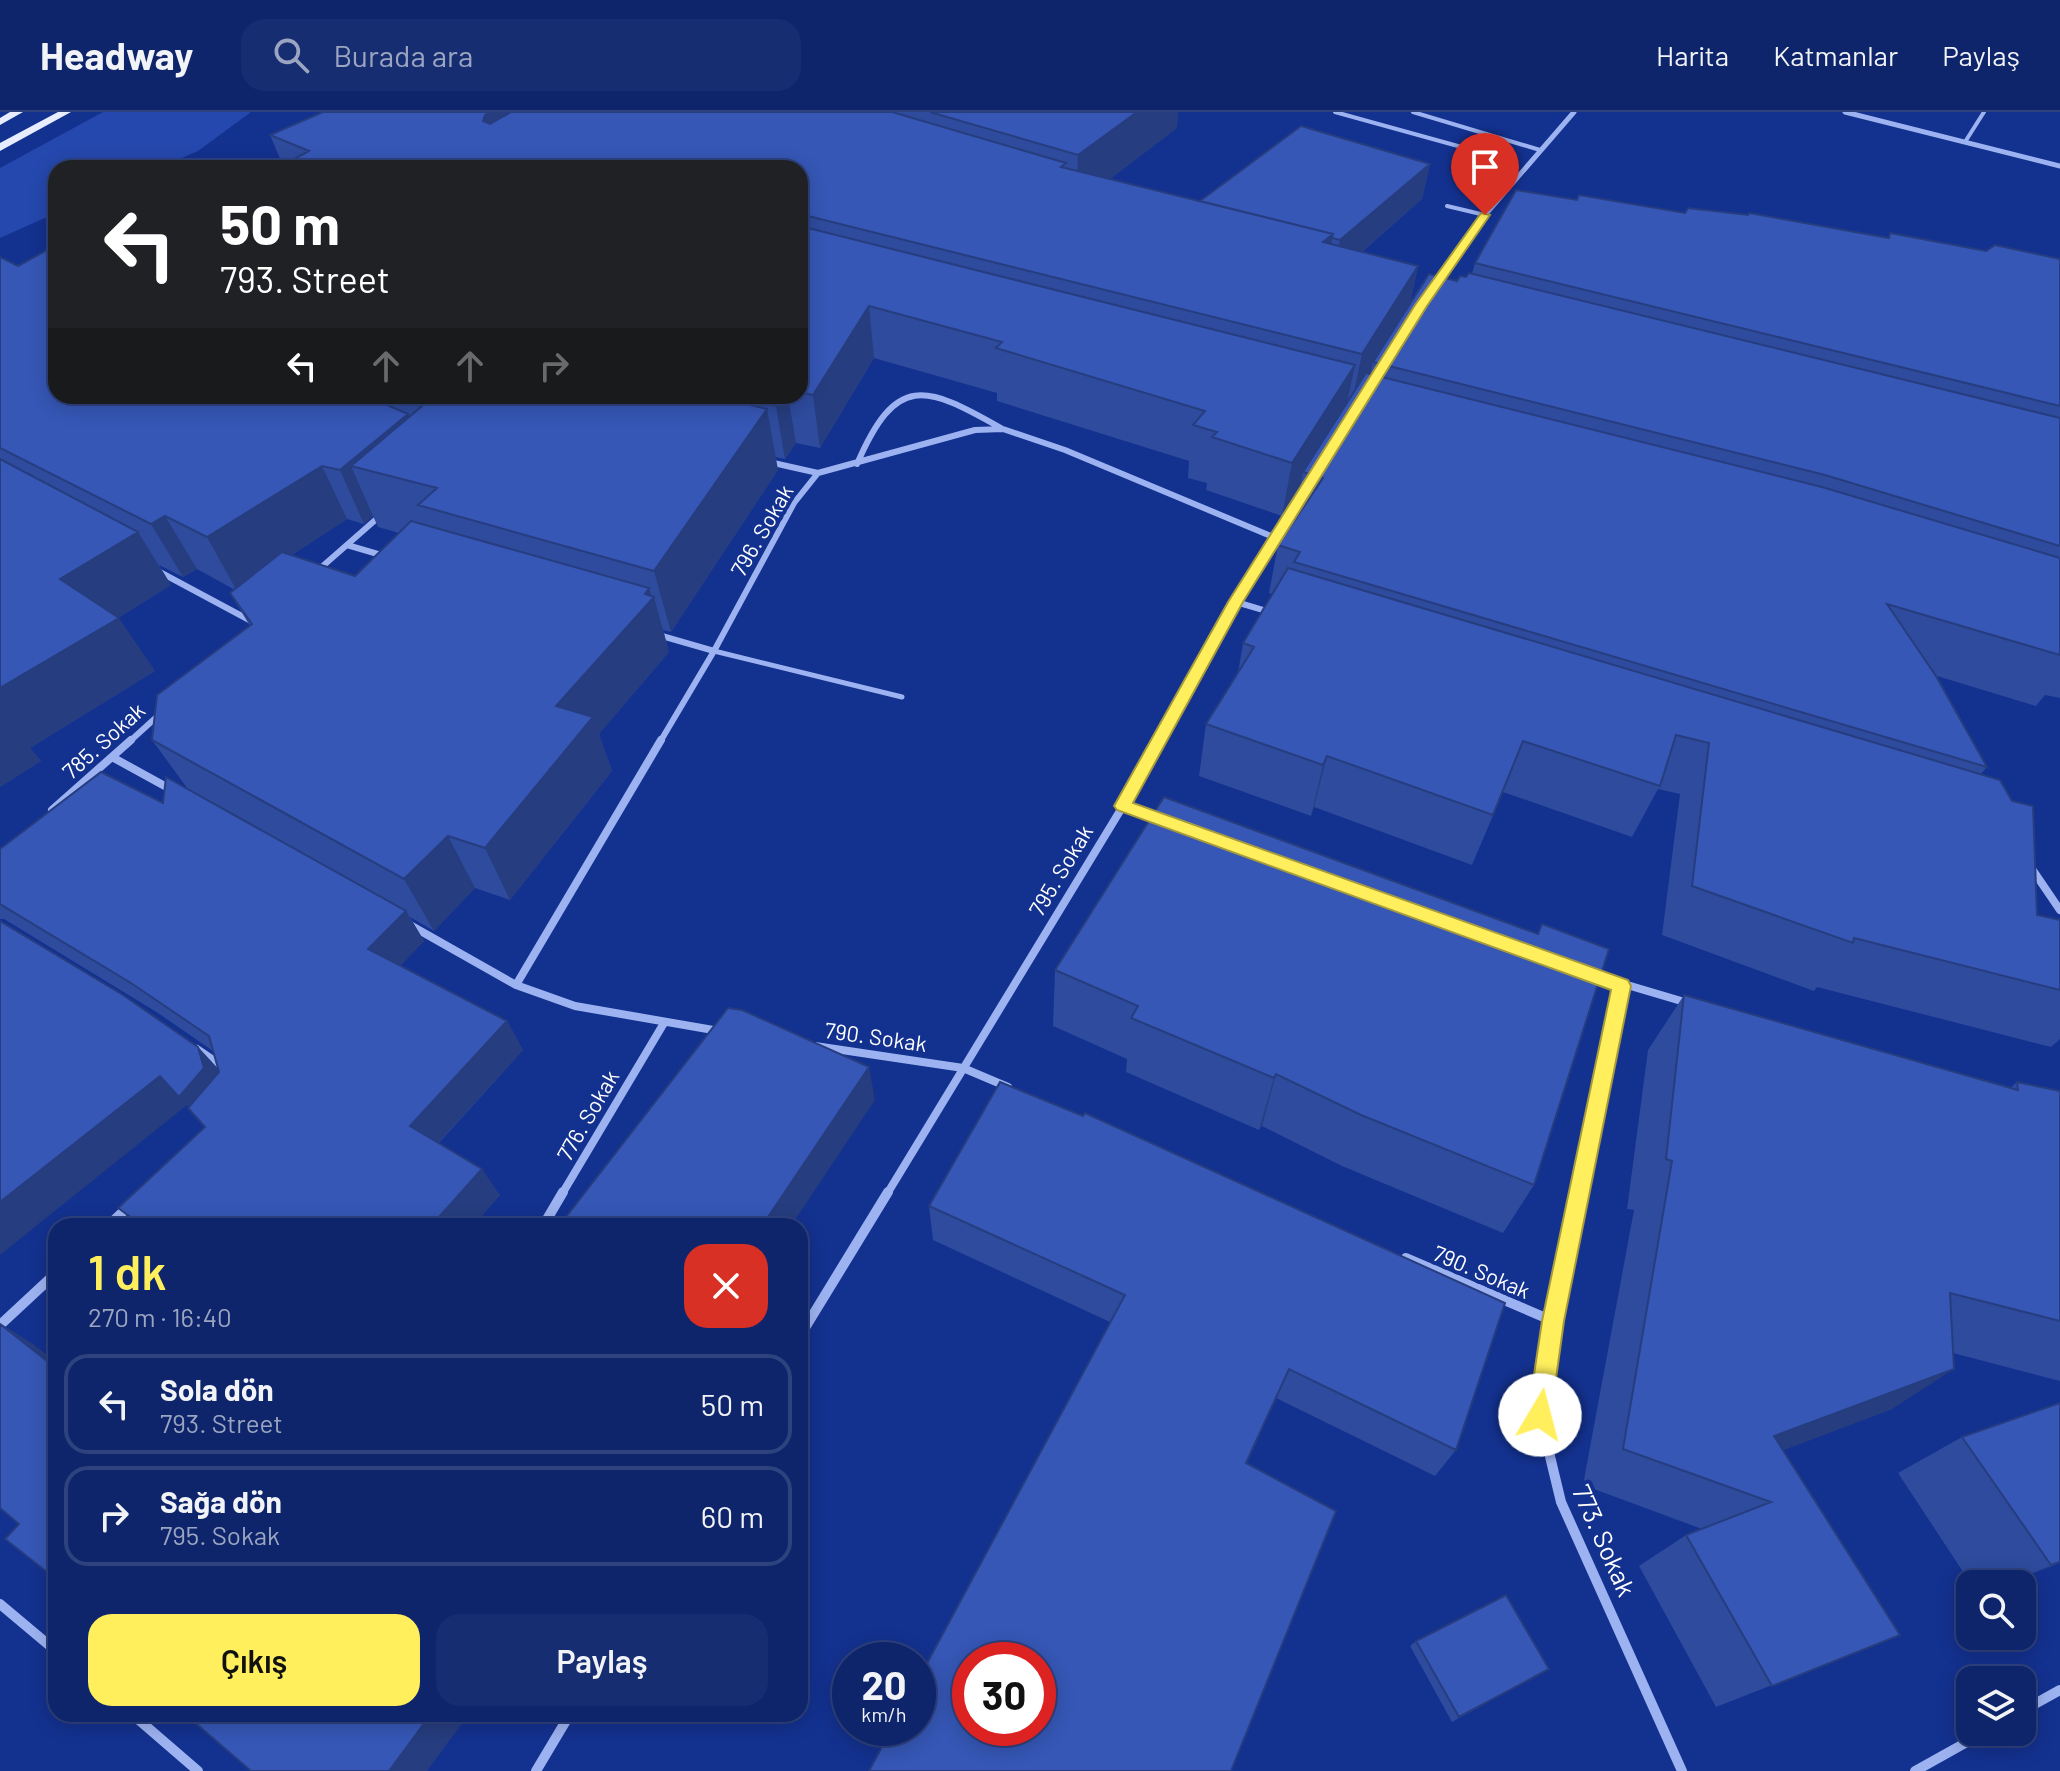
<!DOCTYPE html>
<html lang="tr">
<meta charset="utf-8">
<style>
body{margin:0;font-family:Barlow,sans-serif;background:#172d71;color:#f1f3f6;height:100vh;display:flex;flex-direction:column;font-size:30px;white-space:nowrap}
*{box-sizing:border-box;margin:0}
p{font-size:26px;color:#9ba5c1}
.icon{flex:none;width:44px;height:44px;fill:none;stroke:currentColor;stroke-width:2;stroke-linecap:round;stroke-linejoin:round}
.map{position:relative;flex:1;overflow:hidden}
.panel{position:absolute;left:48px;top:1106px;width:760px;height:504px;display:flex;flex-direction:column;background:#0e256b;border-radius:24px;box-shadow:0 4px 20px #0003,0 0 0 2px #2e427e}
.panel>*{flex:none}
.top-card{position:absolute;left:48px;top:48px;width:760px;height:244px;border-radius:24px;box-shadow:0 4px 20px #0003,0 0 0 2px #2e427e;background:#202124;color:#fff;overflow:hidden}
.buttons{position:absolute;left:1956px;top:1458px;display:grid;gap:16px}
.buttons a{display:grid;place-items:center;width:80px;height:80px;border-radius:16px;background:#0e256b;box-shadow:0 4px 20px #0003,0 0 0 2px #2e427e;font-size:40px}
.speed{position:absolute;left:832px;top:1530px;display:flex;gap:16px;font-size:40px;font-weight:700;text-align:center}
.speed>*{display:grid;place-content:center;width:104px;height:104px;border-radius:50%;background:#0e256b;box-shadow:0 4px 20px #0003,0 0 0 2px #2e427e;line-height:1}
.speed small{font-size:20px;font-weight:400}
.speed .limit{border:12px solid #d22;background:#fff;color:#111}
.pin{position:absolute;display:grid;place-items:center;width:68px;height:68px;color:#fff;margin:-82px -34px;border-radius:50% 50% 50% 0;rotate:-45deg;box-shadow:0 0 8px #0007}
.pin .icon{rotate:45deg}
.me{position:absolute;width:88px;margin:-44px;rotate:8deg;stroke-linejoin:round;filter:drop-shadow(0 0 6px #0008)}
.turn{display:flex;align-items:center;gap:28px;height:168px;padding:0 40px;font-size:36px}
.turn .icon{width:104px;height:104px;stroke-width:2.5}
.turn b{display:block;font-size:56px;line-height:68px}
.lanes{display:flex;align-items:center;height:76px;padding:0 40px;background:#0003;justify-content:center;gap:40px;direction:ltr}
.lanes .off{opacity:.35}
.round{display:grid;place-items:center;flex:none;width:84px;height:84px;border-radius:24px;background:#172d71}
.headline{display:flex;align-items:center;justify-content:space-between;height:136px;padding:0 40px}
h1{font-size:48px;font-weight:600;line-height:60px;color:#ffef5d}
.cta{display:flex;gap:16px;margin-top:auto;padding:16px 40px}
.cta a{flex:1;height:92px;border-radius:24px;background:#ffef5d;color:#111;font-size:32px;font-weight:600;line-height:92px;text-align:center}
.cta a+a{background:#172d71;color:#f1f3f6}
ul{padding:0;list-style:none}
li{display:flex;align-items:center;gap:24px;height:100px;margin:0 16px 12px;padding:0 24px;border:4px solid #2e427e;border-radius:24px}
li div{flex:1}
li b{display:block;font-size:30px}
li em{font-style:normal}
header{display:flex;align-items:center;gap:48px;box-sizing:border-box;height:112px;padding:0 40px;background:#0e256b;border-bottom:2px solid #2e427e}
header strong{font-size:38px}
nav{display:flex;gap:44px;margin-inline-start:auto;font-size:28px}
.search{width:560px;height:72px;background:#172d71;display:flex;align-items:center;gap:20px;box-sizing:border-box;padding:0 28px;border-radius:24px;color:#9ba5c1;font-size:30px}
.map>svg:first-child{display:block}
.green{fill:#2548ae}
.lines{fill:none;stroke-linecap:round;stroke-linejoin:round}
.service-far1{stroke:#9db3f1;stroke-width:4}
.service{stroke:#9db3f1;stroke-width:5}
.minor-far3{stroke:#9db3f1;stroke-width:5}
.minor-far2{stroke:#9db3f1;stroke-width:6}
.minor-far1{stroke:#9db3f1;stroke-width:8}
.minor{stroke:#9db3f1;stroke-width:10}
.primary{fill:#e7ecff;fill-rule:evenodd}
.wall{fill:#2e4b9d;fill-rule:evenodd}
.shaded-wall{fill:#263d7f}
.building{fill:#3657b6;stroke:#263d7f;stroke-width:2;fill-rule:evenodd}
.route{fill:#ffef5d;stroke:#a69b3c;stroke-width:2}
.labels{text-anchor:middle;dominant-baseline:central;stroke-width:8;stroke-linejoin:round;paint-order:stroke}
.street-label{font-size:22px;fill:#fff;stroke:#13318f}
.near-street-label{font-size:26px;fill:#fff;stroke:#13318f}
</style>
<header>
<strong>Headway</strong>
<div class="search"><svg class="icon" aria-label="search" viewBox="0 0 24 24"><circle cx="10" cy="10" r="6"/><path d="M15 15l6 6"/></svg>Burada ara</div>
<nav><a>Harita</a><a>Katmanlar</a><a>Paylaş</a></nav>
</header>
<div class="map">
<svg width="2060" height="1659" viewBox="0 0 2060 1659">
<rect width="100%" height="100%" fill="#13318f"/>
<path class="green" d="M103,0H251L198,39L159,56H56V101L0,126V56Z"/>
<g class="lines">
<path class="service-far1" d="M1335,0L1476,39L1487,49L1482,60L1467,75
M1413,0L1540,38
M1965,30L1984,0
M271,56L285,47
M1447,94L1485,103"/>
<path class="service" d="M714,539L902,585"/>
<path class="minor-far3" d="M1845,0L2060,54
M1436,173L1485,103L1574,0"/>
<path class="minor-far2" d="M769,350L818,361
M857,352C896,262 924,272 1001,316
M347,433L388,445
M156,458L253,510
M316,460L381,403
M1236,490L1273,501
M655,522L714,539
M129,630L161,601
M660,630L714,539L794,391L818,361L975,318L1003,317L1065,338L1278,427
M1159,630L1236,490L1302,388"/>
<path class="minor-far1" d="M112,645L172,678
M1123,694L1160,707
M52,698L131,628
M2030,754L2060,798
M410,813L516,873L575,894L719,919
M1590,862L1688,891
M516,873L661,628
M815,934L963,956L1008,975
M197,937L225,956
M562,1082L664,911
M887,1082L1123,694L1160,628
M1579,1082L1622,874"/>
<path class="minor" d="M1580,1080L1553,1209L1540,1303L1561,1390L1682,1659
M108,1114L130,1093
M543,1114L563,1080
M1406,1146L1553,1209
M0,1213L56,1161
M800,1224L888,1080
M0,1492L56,1539
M2022,1599L2060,1578
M132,1602L198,1659
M536,1659L570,1602
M1915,1659L1985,1620"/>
<path class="primary" d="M10,0H23L0,13V6Z
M58,0H71L0,39V31Z"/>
</g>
<path class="wall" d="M323,0H1178L1177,16L1110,67L1200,89L1430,52L1422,87L1362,140L1418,154L1410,192L1466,165L1472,161L1475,151L1577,88L1888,126L1890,121L1986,139L2060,147V586L2045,583L2036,594L1937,564L1987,655L1981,662L2037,803L2060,808V927L2051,935L1817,875L1814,879L1662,823L1680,682L1658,677L1632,725L1503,680L1472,753L1314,695L1311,704L1199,664L1206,612L1238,561L1243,531L1272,482L1269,481L1278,433L1295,408L1300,376L1282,404L1206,378L1207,371L1188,366L1189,349L997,289V281L874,246L820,336L796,331L785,347L775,345L778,358L671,520L663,518L669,540L599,622L612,659L510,788L475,776L434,819L410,805L424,829L400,854L507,909L523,938L439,1031L500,1083L473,1114H140L118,1096L205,1015L187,993L198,935L218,957L213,939L158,901L4,807H0V737L163,691L187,676L152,628L250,514L230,481L235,478L197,457L183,465L159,453L171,473L118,506L155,559L30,636L41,649L0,675V145L56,284H800V56L283,54L270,23ZM373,404L378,415L399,421L355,464L292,443L347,407L364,412Z
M1542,812L1534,1073L1503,1121L1342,1054L1262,1014L1259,1018L1126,960L1127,947L1053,914L1055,858L1537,822Z
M1684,883L2010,976L2017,970L2060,979V1269L1953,1241L1892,1297L1783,1338L1900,1523L1716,1595L1639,1454L1686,1423L1702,1417L1583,1373L1634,1098L1627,1097L1648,938Z
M1000,970L1456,1338L1435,1364L1276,1286L1247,1351L1110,1210L933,1128L929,1094Z
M2060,1291V1451L2005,1472H1971L1898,1361L1962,1325Z
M1416,1529L1549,1557L1452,1610L1410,1534Z"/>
<path class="shaded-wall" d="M489,0H583L499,51L483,9L485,3Z
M1137,0H1178L1177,16L1076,93L1078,43Z
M1430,52L1422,87L1334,164L1340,128Z
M1333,122L1324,173L1323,130Z
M1418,154L1407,206L1373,250L1370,264L1351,294L1362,242Z
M869,194L874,246L820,336L813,283Z
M1355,253L1344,305L1303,360L1300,376L1282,404L1292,351Z
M429,284H510L439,346L418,293Z
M783,284H788L796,331L785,347L776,294Z
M767,297L778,358L671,520L654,459Z
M408,302L429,354H351L373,404L364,412L340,358Z
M322,354L347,407L237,479L207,425Z
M165,404L197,457L183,465L151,412Z
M138,420L171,473L99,518L119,506L155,559L30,636L41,649L0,675V576L60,467Z
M649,476L652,487L654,485L669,540L599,622L612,659L510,788L485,736L556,594Z
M1327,644L1314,695L1311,704L1323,653Z
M448,724L475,776L434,819L404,767Z
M406,799L424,829L388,867L368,837Z
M507,909L523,938L429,1041L410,1014Z
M198,935L224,963L206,1013L187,993L0,1143V1090Z
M869,955L875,988L791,1114H762Z
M1276,962L1262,1014L1259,1018L1274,966Z
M482,1057L500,1083L473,1114H431Z
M0,1211L33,1232L56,1250V1256Z
M1954,1257L1892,1297L1723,1361L1774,1324Z
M2060,1450V1451L2004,1472Z
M431,1602H469L427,1659H389Z"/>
<path class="building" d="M323,0H489L485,3L483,9L490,12L511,0H892L1066,51L1061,55L1333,122L1323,130L1418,154L1362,242L800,102V56H278L309,39L270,23Z
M930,0H1137L1078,43Z
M1301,14L1430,52L1340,128L1332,126L1333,122L1200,89Z
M1516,78L1577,88L1579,83L1685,101L1688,96L1748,103L1749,101L1889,126L1890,121L1986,139L1995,133L2060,147V294L1475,151Z
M800,114L1355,253L1292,351L1212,325L1217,320L1193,313L1205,299L996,236L1002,230L869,194L813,283L800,280Z
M56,133V284H366L408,302L340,358L322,354L207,425L165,404L151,412L0,336V145L18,154Z
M1469,161L2060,306V434L1825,363L1373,250L1429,162L1457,169L1460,164L1466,165Z
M1366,261L1822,375L2060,446V543L1887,492L1936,564L1987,655L1294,450L1300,440L1278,433L1323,366L1303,360Z
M396,284H429L418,293Z
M434,284H710L767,297L654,459L418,393L437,376L351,354Z
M730,284H783L776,294Z
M0,347L138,420L60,467L119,506L0,576Z
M411,409L649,476L645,482L654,485L556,594L593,605L485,736L448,724L404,767L152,628L157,583L252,512L230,481L282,440L355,464Z
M1288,456L2000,668L2012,689L2033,694L2037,803L2060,808V878L1854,826L1853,831L1692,774L1709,631L1676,623L1660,674L1523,629L1493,703L1327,644L1323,653L1206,612L1254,535L1243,531Z
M101,660L163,691L166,665L406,799L368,837L507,909L410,1014L482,1057L431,1114H143L118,1096L205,1015L188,996L219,960L209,924L131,871L0,792V737Z
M1164,685L1538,822L1542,812L1609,837L1534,1073L1361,1003L1276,962L1274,966L1131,906L1138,894L1055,858Z
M0,809L123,883L198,935L204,956L179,985L160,964L0,1090Z
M1684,883L2018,978L2017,970L2060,979V1209L1950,1181L1954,1257L1774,1324L1900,1523L1772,1574L1686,1423L1771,1390L1623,1337L1672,1049L1666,1047Z
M728,896L742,898L869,955L762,1114H559Z
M1000,970L1083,1004L1085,1001L1505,1191L1456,1338L1289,1257L1246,1351L1336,1399L1231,1659H869L892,1616H918V1568L1125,1183L929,1094ZM970,1548H1038V1616H970Z
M0,1212L56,1256V1467L5,1427L19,1412L0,1396Z
M2060,1291V1450L2051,1453L1962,1325Z
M1506,1483L1549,1557L1459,1605L1416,1529Z
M185,1602H431L389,1659H251Z"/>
<path class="route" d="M1481,101L1490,103L1427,194L1243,490L1133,691L1628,868L1631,874L1564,1209L1551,1303L1548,1311L1540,1314L1531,1311L1528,1303L1542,1209L1611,878L1117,698L1114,694L1228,490L1415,193Z"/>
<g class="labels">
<g class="street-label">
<text transform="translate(761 418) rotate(-60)">796. Sokak</text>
<text transform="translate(103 628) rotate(-42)">785. Sokak</text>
<text transform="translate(1060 758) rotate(-59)">795. Sokak</text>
<text transform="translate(876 924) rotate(8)">790. Sokak</text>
<text transform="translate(587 1003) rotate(-60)">776. Sokak</text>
<text transform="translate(1482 1159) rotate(23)">790. Sokak</text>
</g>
<g class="near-street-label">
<text transform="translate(1605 1428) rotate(66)">773. Sokak</text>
</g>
</g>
</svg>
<div class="buttons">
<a><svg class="icon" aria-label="search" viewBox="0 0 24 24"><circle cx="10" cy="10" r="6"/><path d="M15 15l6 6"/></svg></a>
<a><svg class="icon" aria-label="layers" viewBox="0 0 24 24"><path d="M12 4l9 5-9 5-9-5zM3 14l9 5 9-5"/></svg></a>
</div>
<div class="speed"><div>20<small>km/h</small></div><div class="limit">30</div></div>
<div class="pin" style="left:1485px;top:103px;background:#d93025"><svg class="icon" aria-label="arrive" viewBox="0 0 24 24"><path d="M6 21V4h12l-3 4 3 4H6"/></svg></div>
<svg class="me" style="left:1540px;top:1303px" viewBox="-20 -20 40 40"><circle r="19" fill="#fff"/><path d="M0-13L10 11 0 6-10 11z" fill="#ffef5d"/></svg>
<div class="top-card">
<div class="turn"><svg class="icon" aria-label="left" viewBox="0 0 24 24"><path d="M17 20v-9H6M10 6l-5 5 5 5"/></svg><div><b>50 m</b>793. Street</div></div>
<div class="lanes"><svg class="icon" aria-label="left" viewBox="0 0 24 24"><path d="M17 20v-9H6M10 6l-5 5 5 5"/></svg><svg class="icon off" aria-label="ahead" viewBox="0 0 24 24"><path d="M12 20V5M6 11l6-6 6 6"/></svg><svg class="icon off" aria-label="ahead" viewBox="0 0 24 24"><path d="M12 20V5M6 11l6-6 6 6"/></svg><svg class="icon off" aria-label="right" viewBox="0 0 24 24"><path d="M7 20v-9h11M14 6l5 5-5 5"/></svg></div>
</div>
<section class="panel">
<div class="headline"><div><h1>1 dk</h1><p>270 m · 16:40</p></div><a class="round" style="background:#d93025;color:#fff"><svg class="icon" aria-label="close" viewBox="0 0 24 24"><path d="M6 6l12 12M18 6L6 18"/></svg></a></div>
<ul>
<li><svg class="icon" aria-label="left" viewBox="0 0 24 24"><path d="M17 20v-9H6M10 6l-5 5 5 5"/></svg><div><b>Sola dön</b><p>793. Street</p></div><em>50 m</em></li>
<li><svg class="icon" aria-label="right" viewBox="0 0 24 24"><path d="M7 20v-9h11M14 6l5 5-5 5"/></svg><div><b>Sağa dön</b><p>795. Sokak</p></div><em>60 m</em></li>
</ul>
<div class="cta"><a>Çıkış</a><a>Paylaş</a></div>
</section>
</div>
